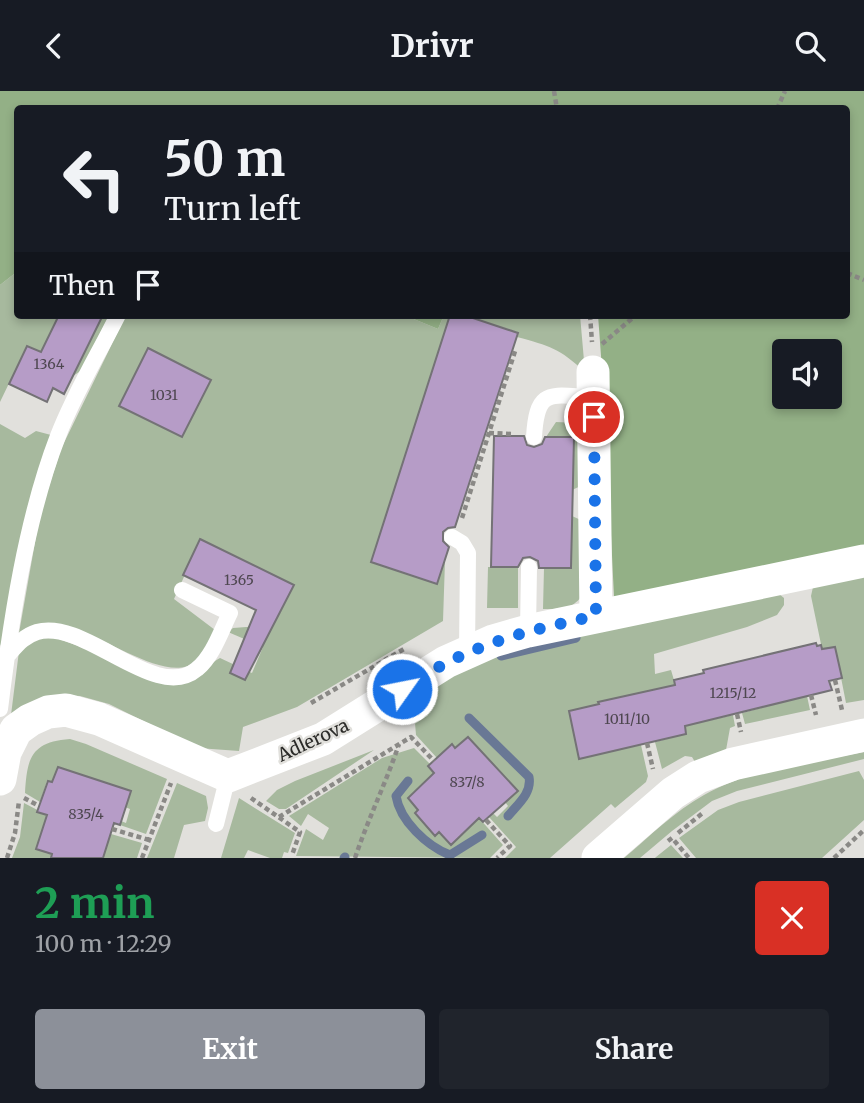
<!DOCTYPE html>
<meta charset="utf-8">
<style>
body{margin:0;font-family:Merriweather,serif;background:#20242c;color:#f1f3f6;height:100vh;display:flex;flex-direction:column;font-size:26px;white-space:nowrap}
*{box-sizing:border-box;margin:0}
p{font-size:23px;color:#9ea1a6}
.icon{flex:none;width:38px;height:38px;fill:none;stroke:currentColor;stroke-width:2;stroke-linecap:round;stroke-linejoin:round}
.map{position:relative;height:767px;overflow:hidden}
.panel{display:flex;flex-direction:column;background:#171b24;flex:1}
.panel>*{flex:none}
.banner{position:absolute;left:14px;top:14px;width:836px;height:214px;border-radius:7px;box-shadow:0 4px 10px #0003;background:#171b24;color:#f1f3f6;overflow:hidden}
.buttons{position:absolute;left:772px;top:248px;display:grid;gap:14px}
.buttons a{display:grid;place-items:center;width:70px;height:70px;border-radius:7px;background:#171b24;box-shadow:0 4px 10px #0003;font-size:35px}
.pin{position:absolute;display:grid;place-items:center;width:60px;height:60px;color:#fff;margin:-30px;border:4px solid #fff;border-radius:50%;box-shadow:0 2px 7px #0007}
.me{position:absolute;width:77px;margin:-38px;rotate:57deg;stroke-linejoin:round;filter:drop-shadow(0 0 5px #0008)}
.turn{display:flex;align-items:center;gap:24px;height:147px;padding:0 35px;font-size:32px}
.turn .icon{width:91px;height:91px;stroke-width:2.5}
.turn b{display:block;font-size:49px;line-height:60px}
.then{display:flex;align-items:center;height:66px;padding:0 35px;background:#0003;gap:14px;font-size:26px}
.round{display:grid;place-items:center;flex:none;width:74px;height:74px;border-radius:7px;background:#20242c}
.overview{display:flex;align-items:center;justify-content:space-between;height:119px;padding:0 35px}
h1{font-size:42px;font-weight:700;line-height:52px;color:#1e9e55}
.button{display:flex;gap:14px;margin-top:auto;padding:14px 35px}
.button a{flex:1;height:80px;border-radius:7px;background:#8c9099;color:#fff;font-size:28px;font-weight:700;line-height:80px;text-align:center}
.button a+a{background:#20242c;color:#f1f3f6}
header{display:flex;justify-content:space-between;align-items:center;height:91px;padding:0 35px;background:#171b24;font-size:32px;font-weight:700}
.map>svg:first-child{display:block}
.green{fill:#a7b99e}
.forest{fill:#93b086;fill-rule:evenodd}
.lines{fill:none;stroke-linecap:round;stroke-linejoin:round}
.stream{stroke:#697895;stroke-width:9}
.building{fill:#b69cc7;stroke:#747276;stroke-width:2}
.path{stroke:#8a8986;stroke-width:4.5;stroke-dasharray:5 3.5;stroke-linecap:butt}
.service{stroke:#fff;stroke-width:16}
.minor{stroke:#fff;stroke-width:33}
.route{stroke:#1a73e8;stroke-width:12;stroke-dasharray:0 21.6}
.labels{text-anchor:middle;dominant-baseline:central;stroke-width:5;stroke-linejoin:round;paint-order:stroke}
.number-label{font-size:14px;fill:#4e4750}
.street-label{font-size:18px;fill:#2b2b29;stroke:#e1e0dc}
</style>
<header><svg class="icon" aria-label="back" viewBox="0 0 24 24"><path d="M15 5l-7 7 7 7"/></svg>Drivr<svg class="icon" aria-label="search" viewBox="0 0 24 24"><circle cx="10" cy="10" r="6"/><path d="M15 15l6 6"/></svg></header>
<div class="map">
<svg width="864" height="767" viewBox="0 0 864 767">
<rect width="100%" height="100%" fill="#e1e0dc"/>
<path class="green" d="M17,175L18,224H59L41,261L27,255L0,311V194L14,183Z
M103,224H109L82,279L73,285Z
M126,224H404L438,238L444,224H450L371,471L437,493L445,470L443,530L297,616L243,636L239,660L198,657L109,613L80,605L55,604L11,624L19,560L36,546H53L183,592C202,586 203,576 220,567L252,582L263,556L228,541L233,537C280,534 273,536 294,494L201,448L174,508L215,539C211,550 204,564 195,571C169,592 110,549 84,543C66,539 38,542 19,542L40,423L61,358Z
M464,224H580L585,281C559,257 550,255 517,246V241Z
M556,331L577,332L584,337L585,393L572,399L573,346H546Z
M0,333L25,347L36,340L51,344L5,546L0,555Z
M572,425L583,430V503C573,519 561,518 543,518L544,477H571Z
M488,476H518V517H487Z
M864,480V609L846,612L835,556L822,558L811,505L813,496Z
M771,502L779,503L784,507V514L777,524L747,536L654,563L655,583L671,579L676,596L599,611V613L569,620L579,667L641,654L648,685L646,691L615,717L611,713L550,767H505L516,756L489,726L493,722L497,726L508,715L505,711L517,699L468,646L455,657L452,654L437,667L416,644L415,632L421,627L419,621L427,618L426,612L431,610L437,599L435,594L493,565Z
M807,605L810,619L745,633L742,622Z
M733,624L735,635L730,637L726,659L695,671L692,666L685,665L662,678L655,651L686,643L685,635Z
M70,648L86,653L167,688L146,743L120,734L121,730L126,732L130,718L125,716L130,700L58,676L52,691L47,690L40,711L25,702C27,667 31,651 70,648Z
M414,657L430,673L428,676L434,682L408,707L418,719L415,722L435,744L439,741L451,753L479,727L503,754L490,767L296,765L306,738L323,749L329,737L308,723L301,735L289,725L382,667Z
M374,659L286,718H279L266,710L277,699L295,690Z
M864,661V668L737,700L712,710L672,740L640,767H624C650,745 675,720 704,704C751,677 812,672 864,661Z
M859,680L864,689V729L822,767H696L679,747L718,719L739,711Z
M177,692L206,705L208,717L205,730L184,734L174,767H147Z
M239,707L295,742L288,762L284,761L282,767H270L248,759L244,767H221Z
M24,712L47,724L36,758L52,763L51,767H12L20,746Z
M111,743L142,752L137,767H103Z
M671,754L683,767H655L656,766Z"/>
<path class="forest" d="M0,0H864V459L614,506L605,319L598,224H847V18H18L17,175L14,183L0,194ZM784,261H830V306H784Z
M404,224H444L438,238Z"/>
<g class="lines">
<path class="stream" d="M501,565L576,547
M469,627L529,686C532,702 518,713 508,725
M408,690L396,705C400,730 427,755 450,764L482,744
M344,767L345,766"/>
</g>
<path class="building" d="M59,224H103L64,303L53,297L47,311L9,293L27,255L41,261Z
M450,224H464L518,242L455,436L448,437L443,441V450L449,456L437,493L371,471Z
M148,257L211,289L182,346L119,315Z
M494,345H524L527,354L534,356L542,353L545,346H574L571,477H539L538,470L530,466L523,467L518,476H491Z
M200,448L294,494L245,589L230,582L256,519L183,484Z
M816,552L817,555L821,554L822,558L835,556L842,587L829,590L832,599L685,635L686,643L579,668L569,620L599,613L598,611L675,594L674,589L704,582L703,579Z
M468,646L518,700L483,731L479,727L451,754L439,741L435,745L415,722L418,719L408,707L434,682L428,675L452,653L455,657Z
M58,676L131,700L120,734L114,732L103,767H51L52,763L36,758L47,724L37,721L48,690L52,691Z"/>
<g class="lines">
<path class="path" d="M554,0L557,18
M777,18L785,0
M847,182L864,189
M590,224L592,251
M602,253L636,224
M489,342L512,343
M462,427L516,257
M835,589L842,619
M811,604L816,624
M311,612L404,558
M737,623L741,641
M647,652L653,678
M24,707L39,715
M251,707L300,741L292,764
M279,726L411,646L434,670
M486,729L510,755L497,767
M112,738L149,749
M678,742L704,721
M668,750L672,747L689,767
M7,767L15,742L19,710
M142,767L171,692
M355,767C368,728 386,692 399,653
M834,767L864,739"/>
<path class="service" d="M534,346C537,295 551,305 594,306
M452,446L462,452L468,462L467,561
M528,540L529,476
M8,564C17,554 24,545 37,541C85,527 156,613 197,578C213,565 221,540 230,522L182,499
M0,618C11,529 26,428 58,345C74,303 98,264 118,224
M216,733L228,685"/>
<path class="minor" d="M593,281L596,525
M0,688L5,661L16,639L30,629L48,621L66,619L99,628L228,685L323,648L446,571L493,550L528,540L864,470
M598,767L673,702L698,686L733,673L864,644"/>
</g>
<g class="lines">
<path class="route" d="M402,598C469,554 519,541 596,525L594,326"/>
</g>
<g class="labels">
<g class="number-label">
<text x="49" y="273">1364</text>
<text x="164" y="304">1031</text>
<text x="239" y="489">1365</text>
<text x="733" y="602">1215/12</text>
<text x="627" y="628">1011/10</text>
<text x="467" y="691">837/8</text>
<text x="86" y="723">835/4</text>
</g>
<g class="street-label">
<text transform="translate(313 649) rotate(-25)">Adlerova</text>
</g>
</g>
</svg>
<div class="buttons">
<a><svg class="icon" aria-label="sound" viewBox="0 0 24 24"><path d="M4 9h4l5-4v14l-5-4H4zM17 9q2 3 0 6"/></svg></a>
</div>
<div class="pin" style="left:594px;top:326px;background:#d93025"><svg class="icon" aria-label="arrive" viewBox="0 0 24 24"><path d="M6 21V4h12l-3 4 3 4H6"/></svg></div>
<svg class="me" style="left:402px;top:598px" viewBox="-20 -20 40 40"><circle r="17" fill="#1a73e8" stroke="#fff" stroke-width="3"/><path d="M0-11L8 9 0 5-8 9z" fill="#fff"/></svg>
<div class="banner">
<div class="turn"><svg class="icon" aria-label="left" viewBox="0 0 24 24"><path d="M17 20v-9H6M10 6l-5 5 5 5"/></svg><div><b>50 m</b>Turn left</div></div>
<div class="then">Then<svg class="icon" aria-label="arrive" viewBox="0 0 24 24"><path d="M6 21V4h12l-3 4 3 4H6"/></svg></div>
</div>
</div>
<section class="panel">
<div class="overview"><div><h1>2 min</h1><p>100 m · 12:29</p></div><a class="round" style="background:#d93025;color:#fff"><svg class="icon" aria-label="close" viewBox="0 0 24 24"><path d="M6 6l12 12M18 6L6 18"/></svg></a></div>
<div class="button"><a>Exit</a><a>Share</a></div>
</section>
